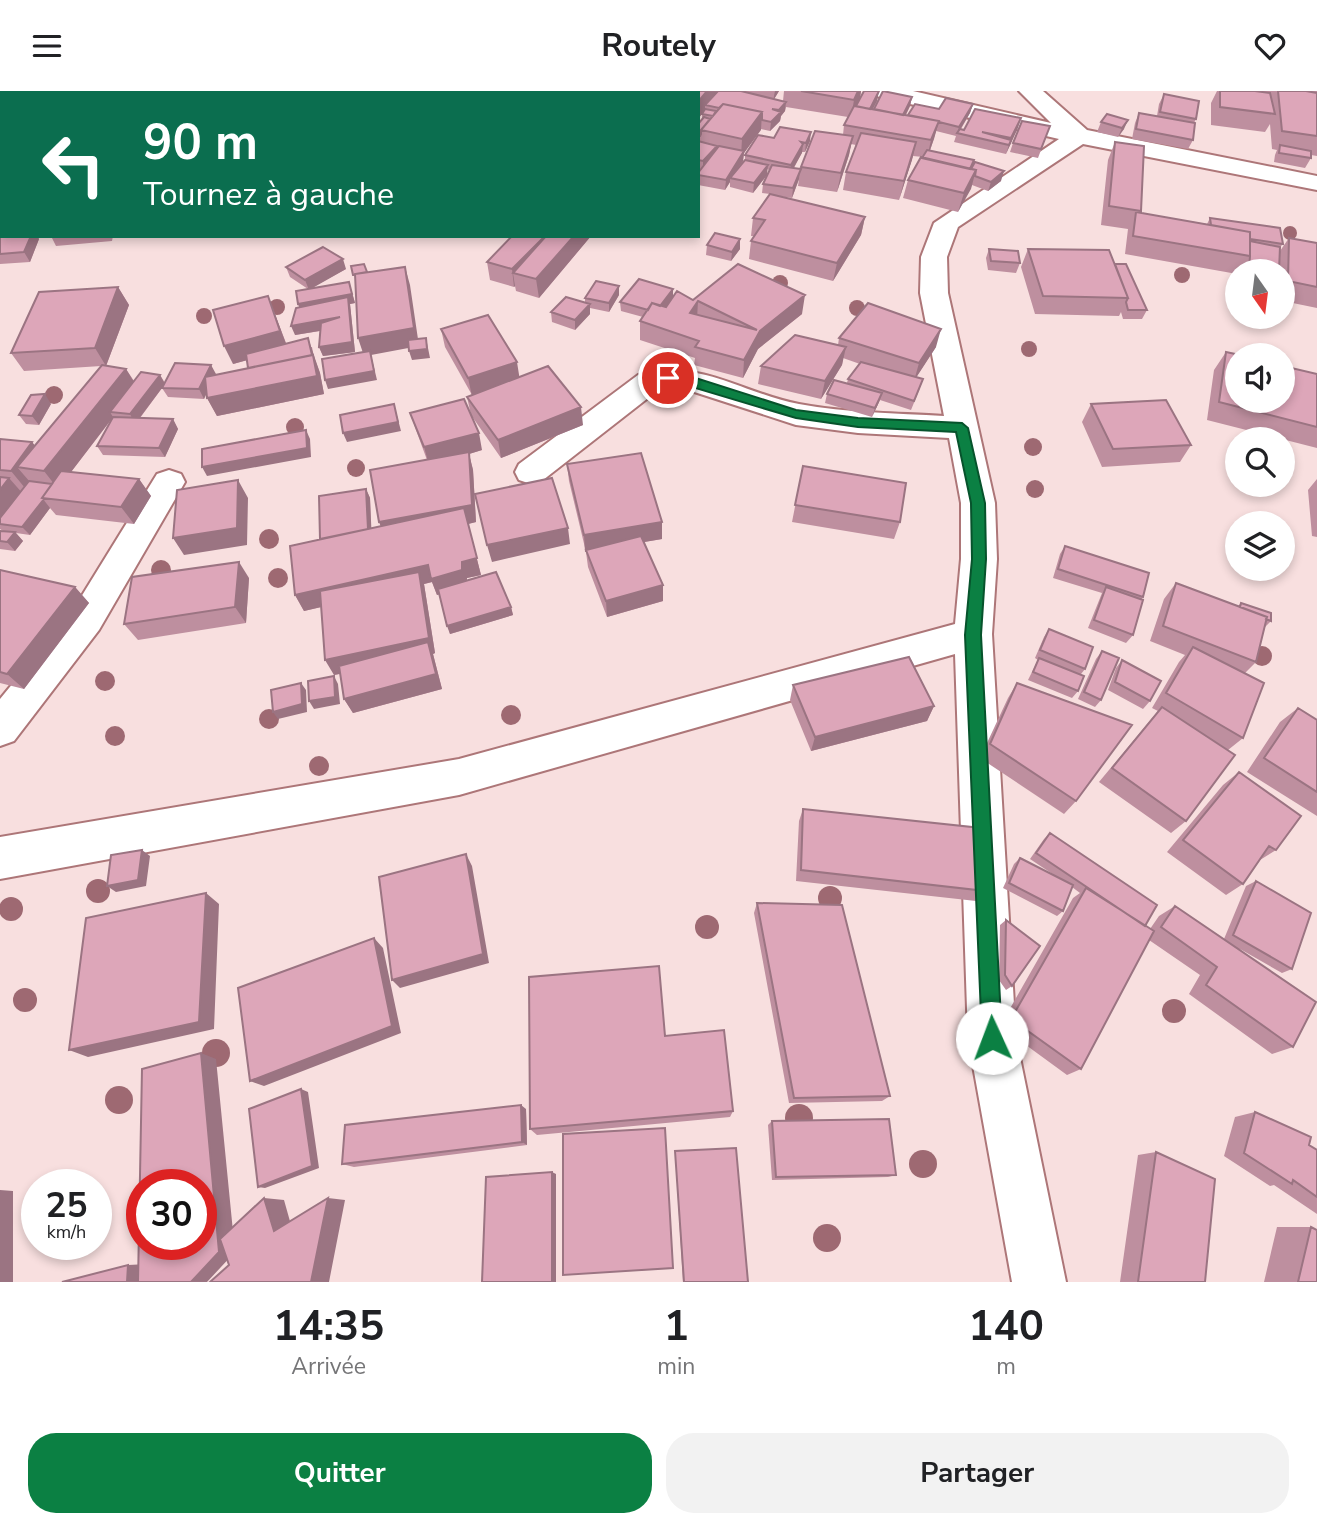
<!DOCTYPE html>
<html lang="fr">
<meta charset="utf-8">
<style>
body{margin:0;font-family:"Nunito Sans",sans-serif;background:#f2f2f2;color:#202124;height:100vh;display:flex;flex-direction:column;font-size:26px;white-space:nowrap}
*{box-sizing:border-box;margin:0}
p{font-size:23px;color:#757577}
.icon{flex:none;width:38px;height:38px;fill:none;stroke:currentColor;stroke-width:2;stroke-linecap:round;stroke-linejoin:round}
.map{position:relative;height:1191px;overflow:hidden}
.side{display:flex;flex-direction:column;background:#fff;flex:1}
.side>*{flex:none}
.hud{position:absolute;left:0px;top:0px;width:700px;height:147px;box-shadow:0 4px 10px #0003;background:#0b6e4f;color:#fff;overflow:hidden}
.needle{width:46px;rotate:166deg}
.fabs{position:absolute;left:1225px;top:168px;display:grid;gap:14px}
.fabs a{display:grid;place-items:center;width:70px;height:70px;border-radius:50%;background:#fff;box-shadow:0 4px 10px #0003;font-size:35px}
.speed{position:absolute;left:21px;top:1078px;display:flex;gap:14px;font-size:35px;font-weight:700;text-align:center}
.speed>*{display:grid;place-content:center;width:91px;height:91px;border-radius:50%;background:#fff;box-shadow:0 4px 10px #0003;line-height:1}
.speed small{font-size:18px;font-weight:400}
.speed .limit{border:10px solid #d22;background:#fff;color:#111}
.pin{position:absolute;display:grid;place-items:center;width:60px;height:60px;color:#fff;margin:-30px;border:4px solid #fff;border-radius:50%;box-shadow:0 2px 7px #0007}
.me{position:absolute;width:77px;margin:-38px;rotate:358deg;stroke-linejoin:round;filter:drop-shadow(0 0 5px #0008)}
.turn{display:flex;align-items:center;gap:24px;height:147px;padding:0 28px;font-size:32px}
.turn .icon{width:91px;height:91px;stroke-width:2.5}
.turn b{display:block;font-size:49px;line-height:60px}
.eta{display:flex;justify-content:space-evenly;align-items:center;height:119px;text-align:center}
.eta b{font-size:42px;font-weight:700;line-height:49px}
.action{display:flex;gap:14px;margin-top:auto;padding:14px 28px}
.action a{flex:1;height:80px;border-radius:28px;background:#0b8043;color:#fff;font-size:28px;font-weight:700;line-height:80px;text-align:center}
.action a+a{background:#f2f2f2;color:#202124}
header{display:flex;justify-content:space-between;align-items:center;height:91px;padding:0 28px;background:#fff;font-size:32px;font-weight:700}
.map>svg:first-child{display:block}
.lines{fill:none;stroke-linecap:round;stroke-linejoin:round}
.minor-casing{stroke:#ad7678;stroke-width:4}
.minor{fill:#fff;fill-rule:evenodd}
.tree{fill:#9e6972}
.wall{fill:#be8f9f;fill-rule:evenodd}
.shaded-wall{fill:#9b7482}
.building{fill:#dda6b9;stroke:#9b7482;stroke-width:2;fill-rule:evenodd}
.route{fill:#0b8043;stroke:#07532c;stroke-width:2}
</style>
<header><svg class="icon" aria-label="menu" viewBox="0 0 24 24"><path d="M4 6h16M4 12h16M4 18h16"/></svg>Routely<svg class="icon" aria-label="heart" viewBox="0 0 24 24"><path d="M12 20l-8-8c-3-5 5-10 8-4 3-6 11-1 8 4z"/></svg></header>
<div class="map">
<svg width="1317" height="1191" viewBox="0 0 1317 1191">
<rect width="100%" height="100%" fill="#f8dfdf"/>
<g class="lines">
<g class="minor-casing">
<path id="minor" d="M873,0H913L1051,32L1019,0H1043L1087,39L1317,85V99L1083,53L958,136L947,166L948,202L995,412L997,468L992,543L1016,947L1066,1191H1012L968,947L955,563L459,704L0,788V746L459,668L955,533L961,468V412L949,347L858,342L796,334L682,297L657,300L543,389L531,393L519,389L515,381L519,373L638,284C700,267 741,302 799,313C847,322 896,322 944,325L920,202L921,166L934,132L1059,48L876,5Z
M169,379L181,383L185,391L99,539L14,650L0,655V608L73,519L157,383Z"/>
</g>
<use href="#minor" class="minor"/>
</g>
<g class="tree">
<circle cx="1290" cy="142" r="7"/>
<circle cx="1182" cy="184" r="8"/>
<circle cx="780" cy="192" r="8"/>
<circle cx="277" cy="216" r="8"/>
<circle cx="857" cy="217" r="8"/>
<circle cx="204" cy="225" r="8"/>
<circle cx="1029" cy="258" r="8"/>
<circle cx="54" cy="304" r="9"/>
<circle cx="295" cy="336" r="9"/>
<circle cx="1033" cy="356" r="9"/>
<circle cx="356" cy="377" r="9"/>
<circle cx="1035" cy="398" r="9"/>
<circle cx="269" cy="448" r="10"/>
<circle cx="161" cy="479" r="10"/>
<circle cx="278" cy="487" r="10"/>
<circle cx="1262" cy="565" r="10"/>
<circle cx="105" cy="590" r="10"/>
<circle cx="511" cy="624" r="10"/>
<circle cx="269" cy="628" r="10"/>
<circle cx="115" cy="645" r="10"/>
<circle cx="319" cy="675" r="10"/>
<circle cx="98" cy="800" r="12"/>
<circle cx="830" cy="807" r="12"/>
<circle cx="11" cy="818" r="12"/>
<circle cx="707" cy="836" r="12"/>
<circle cx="25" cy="909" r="12"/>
<circle cx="1174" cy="920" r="12"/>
<circle cx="216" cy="962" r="14"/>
<circle cx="119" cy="1009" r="14"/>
<circle cx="799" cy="1027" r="14"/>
<circle cx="923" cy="1073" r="14"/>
<circle cx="827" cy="1147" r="14"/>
</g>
<path class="wall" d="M0,0H39L38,2H2V12L0,13Z
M322,0H414L409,2H324Z
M654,0H779L774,8L783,10L784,0H861L860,7L877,10L873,18L912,6L910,15L906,24H908L973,13L970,22L961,38L964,39L1021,27L1006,63L954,51L956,45L936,40L930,60L974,69L971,78L1001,90L988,100L972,94L958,121L903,107L908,89L923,66L913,65L899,109L843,99L846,81L856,54L851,53L849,64L837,101L798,95L799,88L792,107L778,105L865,126L861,144L833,190L749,168L751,150L754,145H751L753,127L770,103L762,102L763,93L769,79L767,78V84L753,102L730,96V91L725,99L698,94V82L701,79L698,78V33L702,29V23L698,28V2ZM786,16L848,26L844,34L843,44L815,40L800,78L794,77L802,61H805L810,50L774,47L745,64V69L743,70L744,62L761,38L770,40L780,30L781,25L785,20Z
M1217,0H1317V65L1311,64V67L1305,77L1274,71L1275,64L1277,59L1272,58L1270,33L1265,41L1211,34V12Z
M1164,3L1196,28L1194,32L1193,49L1188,58L1132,48L1135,32L1139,22L1157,25L1159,13Z
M0,18H2V48H0Z
M1101,31L1124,38L1118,46L1097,41Z
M1050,35L1038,67L1010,61L1013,52Z
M1115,51L1141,120L1140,122L1207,133L1210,127L1283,153L1280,156V160L1289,147L1317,152V217L1283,210V180H1243L1244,177L1241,180H1237V183L1125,163L1128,138L1101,134L1108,69Z
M0,141L39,148L30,171L0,173Z
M51,145H113L112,150L56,155Z
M591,145L539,207L516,200L515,195L514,196L490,189L487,171Z
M707,154L740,158L731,170L706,164Z
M989,158L1020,172L1016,182L988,179L986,167Z
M1028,158L1115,174L1147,219L1142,228H1123L1121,221L1119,225L1035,223L1021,176Z
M286,176L346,178L311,197L349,191L355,212L350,213L355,261L323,265L319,256L320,240L295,244L299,216L298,213L308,198L290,186Z
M619,195V204L609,221L590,217V223L575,239L552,231L551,221L585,212V207Z
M118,196L129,214L106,275L126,278L134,290L160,284L165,292L211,274L215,284L248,277L247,269L233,273L268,205L286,252L312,256L314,266L320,282L324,303L217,325L207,307L206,302L204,308L168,306L162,297L140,327L173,328L178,338L165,366L103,364L97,355L111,329L71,381L139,388L151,405L134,433L56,424L50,417L30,444L16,442L23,450L15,460L0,458V440H3L0,438V348L32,351L35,355L101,275L24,280L11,262Z
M673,198V206L802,223L758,258L743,287L694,274L695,267L640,249V230L643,226L621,220L620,211Z
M441,238L520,286L583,334L501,367L471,324L467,306L472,304L445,256Z
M839,247L936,256L916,286L920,297L911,319L880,309L872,326L825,312L827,303L847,292L848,288L860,273L843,267L842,274L821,308L758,293L761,275L838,254Z
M1226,261L1317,283V357L1207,329L1214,279Z
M51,313L39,334L26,333L19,324Z
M1091,313L1191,354L1180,371L1102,376L1082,331Z
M410,322L482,359L469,363L473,379L476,431L468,433L481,484L467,487V490L511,516L513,524L450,543L440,503L437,504L432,491L424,493L435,562L433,563L442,598L353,622L344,608L340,583L334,584L321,516L304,520L295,504L320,448L366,398L370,407L371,437L381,435L379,431L427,369L416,339Z
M567,373L662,431V448L644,451L663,510L607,526L588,476L586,461L569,390Z
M803,375L900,431L894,448L792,431Z
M1317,388V446L1312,445L1308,399Z
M1065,455L1143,506L1141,509L1133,544L1126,552L1088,537L1102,502L1053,487L1060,463Z
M0,479L75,496L89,512L24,598L0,592Z
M249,487L246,532L138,549L124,533Z
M1176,492L1238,515L1241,512L1271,530L1265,536L1256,571L1245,582L1243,647L1228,659L1186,730L1171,742L1099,691L1158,620L1152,617L1179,571L1185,564L1150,550L1164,508Z
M1049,538L1085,578L1081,583L1078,600L1072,607L1028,589L1038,569L1035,567L1044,546Z
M1102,560L1101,609L1095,616L1078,608L1096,568Z
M1122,569L1150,610L1143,618L1108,599L1116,577Z
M1017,592L1076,710L1064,723L980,667L1008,607Z
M793,594L934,615L927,630L811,660L790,609Z
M1298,617L1317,629V725L1247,681L1280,631Z
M1239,681L1276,759L1260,769L1243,793L1226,804L1167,761L1223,694Z
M803,718L986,800L976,810L796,790L799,730Z
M1050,742L1145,835L1150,838L1159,825L1175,815L1224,848L1246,795L1256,790L1292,878L1282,882L1240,858L1293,956L1272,963L1189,903L1200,884L1149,849L1081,978L1067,984L1000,935L1073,807L1080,802L1072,796L1063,820L1057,825L1003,797L1014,773L1020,767L1057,786L1030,768L1044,748Z
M757,812L890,1005L882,1010L789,1012L754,822Z
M1006,829L1012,895L1006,899L999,889L1000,834Z
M665,945L733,1020L730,1026L537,1044L530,1038Z
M526,1018L527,1054L354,1076L342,1073Z
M1255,1021L1317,1059V1123L1274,1094L1270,1095L1224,1065L1235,1026Z
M772,1030L896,1084L888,1086L772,1089L768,1034Z
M675,1060L748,1191H683Z
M1156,1061L1205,1191H1120L1138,1064Z
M1277,1136H1311L1317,1191H1264Z"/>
<path class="shaded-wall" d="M29,0H39L38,2H30Z
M353,0H414L409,2H347Z
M505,0H516V2H489Z
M707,0H719L705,14V19L698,28V11Z
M775,0H779L773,10Z
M858,0H861L860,7L851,27L854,9Z
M879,0L877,10L867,29L869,20Z
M912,6L910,15L899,37L901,28Z
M786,11L785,20L781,25L780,30L770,40L771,31L779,23V19Z
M973,13L970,22L958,42H957L959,36Z
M762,21L761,39L744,62L743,70L730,87V91L725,99L726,89L741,65L742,48Z
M1021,27L1018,37L1006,63L1011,47Z
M1128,29L1124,38L1118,46L1122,37Z
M939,30L934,48L927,67L931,49Z
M811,41L810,50L805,61L806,52Z
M853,45L849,64L837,101L841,82Z
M916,51L912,69L899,109L904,90Z
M803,53L802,62L790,83L791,74Z
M717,55V64L703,80V70Z
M768,74L767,84L753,102L754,92Z
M800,79L799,88L792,107L793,97Z
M976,79L971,98L958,121L964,102Z
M1004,80L1001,90L988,100L991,91Z
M865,126L861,144L833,190L837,172Z
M31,145H38L39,148L30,171L24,161Z
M545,145L513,182L515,195L514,196L512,178Z
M574,145H591L539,207L536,188Z
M740,148V158L731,170L732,161Z
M343,168L346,178L309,199L305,189Z
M405,176L410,194L419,255L371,264L377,289L328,298L325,289L364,265L358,247Z
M349,191L355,212L350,213L355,261L323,265L319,256L349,214L302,222L298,213Z
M619,195V204L609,221V212Z
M118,196L129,214L106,275L95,257Z
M673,198V208L656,230L655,221Z
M805,204L802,223L758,258L743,287L744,269L760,240Z
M268,205L288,258L233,273L224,255Z
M698,210L697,228L690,222Z
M590,213V223L575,239V229Z
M340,226L343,236L295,244L291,235Z
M941,238L936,256L914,290L919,272Z
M308,247L320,282L324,303L217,325L207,307L253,289Z
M426,247L430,267L412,269L409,260Z
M846,256L842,274L821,308L825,290Z
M517,271L520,290L472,305L468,287Z
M211,274L216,283L204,308L199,298Z
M126,278L137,296L110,321L113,326L58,398L44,380Z
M160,284L165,293L135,333L130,323Z
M882,302L879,311L872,326L875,317Z
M45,303L51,313L39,334L32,325Z
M394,313L401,340L347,351L343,342Z
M581,316L583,334L501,367L498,349Z
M173,328L178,338L165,366L159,357Z
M306,339L310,348L311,366L207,385L202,376Z
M479,342L482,359L469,363L473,379L476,431L468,433L481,484L467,487L466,495L437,504L432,491L424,493L435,562L433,563L442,598L353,622L344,608L431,563L334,584L325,569L421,493L304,520L295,504L428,474L462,479L386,448L379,431L429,374L424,356Z
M32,351L46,368L17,376L30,391L25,397L11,380Z
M9,387L24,404L0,433V399Z
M139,388L151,405L134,433L121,416Z
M238,389L248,407L247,454L184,464L173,447Z
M366,398L370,407L372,452L368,443Z
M43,408L50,417L30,444L22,436Z
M662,431V448L585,461L584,444Z
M568,437L570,453L492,471L487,454Z
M15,441L23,450L15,460L7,451Z
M239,471L249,487L246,532L235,516Z
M663,494V510L607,526L606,510Z
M75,496L89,512L24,598L7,583Z
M511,516L513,524L450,543L447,535Z
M334,585L338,593L340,613L314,618L309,610Z
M301,592L306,599L307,621L278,628L273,621Z
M934,615L927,630L811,660L815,646Z
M142,759L150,765L146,795L116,801L107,795Z
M466,763L472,775L489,872L400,897L392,889Z
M206,802L219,813L214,938L88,966L69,959Z
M374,847L383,857L401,942L264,995L250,990Z
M201,962L216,968L235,1161L207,1191H191Z
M301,998L308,1001L319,1077L265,1097L258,1096Z
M521,1014L526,1018L527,1054L522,1051Z
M552,1081L556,1083V1191H552Z
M0,1099L13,1100V1191H0Z
M264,1107L284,1109L293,1141L274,1140Z
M328,1107L345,1109L329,1191H311Z
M148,1173L147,1191H127L128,1174Z"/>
<path class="building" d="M190,0H219V2H189Z
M223,0H253L252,2H223Z
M264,0H276V2H257V1Z
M293,0H317V2H282Z
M479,0H505L489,2H479Z
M654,0H707L698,11V2H653Z
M718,0H741L786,11L779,19L772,18L781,21L771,31L762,29V21L723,13L719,17L705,14Z
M801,0H858L854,9Z
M864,0H879L870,18L856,15Z
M883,0L912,6L903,24L874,18Z
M1220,0H1255L1270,2L1275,23L1220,16Z
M1278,0H1306L1317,2V45L1282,40Z
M1164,3L1199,10L1196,28L1160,21Z
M946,7L973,13L959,36L939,31V30L908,24L915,13L939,18Z
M723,13L762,21L742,48L701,39Z
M854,15L939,30L931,49L844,34Z
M0,18H2V38H0Z
M705,18L716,20L713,25L702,23Z
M975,18L1021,27L1011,47L982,41L1011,49L1009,54L957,42L960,38L964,39Z
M1139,22L1195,32L1193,49L1136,38Z
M1107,23L1128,29L1122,37L1101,31Z
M704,26L710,28L701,39V43L700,45H698V33Z
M1022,30L1050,35L1041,58L1013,52Z
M780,36L811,41L806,52L801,51L803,53L791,74L745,64L758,44L774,47Z
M815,40L853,45L841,82L801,76Z
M861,42L916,51L904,90L846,81Z
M698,50L717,55L703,70L698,69Z
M1115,51L1144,55L1141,120L1109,115Z
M1280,54L1311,60V67L1279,62Z
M719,55L744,60L726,89L698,84V82Z
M927,59L974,69L970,78L922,67Z
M921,66L976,79L964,102L908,89Z
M745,69L768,74L754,92L730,87Z
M975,71L1004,80L991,91L975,85L976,79L971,78Z
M772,74L801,78L793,97L763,93Z
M770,103L865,126L837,172L751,150L765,129L753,127Z
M1136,121L1250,141V165L1133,145Z
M1210,127L1280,137L1283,153L1250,148V141L1211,134Z
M0,141H2V145H31L24,161L0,163Z
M715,142L740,148L732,161L707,154Z
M512,145H545L512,178L487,171Z
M546,145H574L536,188L513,182Z
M1289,147L1317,152V196L1288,190Z
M1250,150L1280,156L1279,180H1249L1250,165Z
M323,156L343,168L305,189L286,176Z
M989,158L1018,160L1020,172L991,170Z
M1028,158L1109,159L1128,207L1043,205Z
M364,173L367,181L355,183V184H353L351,175Z
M738,173L805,204L760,240L744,269L695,256L699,250L640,230L652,212L666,216L677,200L693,209ZM698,210L757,239L690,222Z
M1115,173H1126L1147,219H1128L1126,211L1128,207Z
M405,176L414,237L358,247L355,183Z
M639,188L673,198L660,215L652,212L648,219L620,211Z
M596,190L619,195L609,212L585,207Z
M349,191L352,203L298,213L296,200Z
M118,196L95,257L11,262L39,201Z
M268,205L280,240L224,255L213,219Z
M348,206L352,251L319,256L321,232L340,226L291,235L296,217Z
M566,206L590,213L575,229L551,221Z
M868,212L941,238L919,272L839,247Z
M488,224L517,271L468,287L441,238Z
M795,244L846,256L825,290L761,275Z
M308,247L312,264L248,277L246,263Z
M426,247L427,258L409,260L408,249Z
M370,260L374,280L325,289L322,268Z
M1226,261L1240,264H1237V310H1283V275L1317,283V336L1219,311Z
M313,264L317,285L207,307L205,286Z
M861,271L923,288L914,310L848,288Z
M175,272L211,274L199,298L162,297Z
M102,274L126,278L44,380L17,376Z
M548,275L581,316L498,349L467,306Z
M141,281L160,284L130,323L110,321Z
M834,289L882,302L875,317L827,303Z
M45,303L32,325L19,324L31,304Z
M464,308L479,342L424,356L410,322Z
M1166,309L1191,354L1113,358L1091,313Z
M394,313L398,331L343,342L340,324Z
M113,326L173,328L159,357L97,355Z
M306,339L307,357L202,376V358Z
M0,348L32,351L11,380L0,379Z
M469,361L472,414L379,431L370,379Z
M641,362L662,431L584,444L567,373Z
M803,375L906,392L900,431L795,414Z
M61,380L139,388L121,416L42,407Z
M0,386L9,387L0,399Z
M552,387L568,437L487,454L475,403Z
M238,389L237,437L173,447L177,399Z
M29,390L52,393L42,407L44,408L22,436L0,433V427Z
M366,398L368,438L320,448L319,405Z
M464,417L477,467L462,471V479L431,488L428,474L295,504L290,455Z
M0,440L15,441L7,451L0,450Z
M641,445L663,494L606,510L586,459Z
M1065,455L1149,482L1143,506L1058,478Z
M239,471L235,516L124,533L132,486Z
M0,479L75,496L7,583L0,581Z
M419,481L429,547L325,569L320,500Z
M496,481L511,516L447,535L438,498Z
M1176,492L1267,526L1256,571L1163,535Z
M1106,496L1143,509L1133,544L1094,529Z
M1241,512L1271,522V530L1266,528L1267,526L1240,516Z
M1049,538L1093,556L1085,578L1040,559Z
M428,551L436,583L344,608L339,575Z
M1193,556L1264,592L1243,647L1166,602Z
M1102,560L1119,567L1101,609L1084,601Z
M909,566L934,615L815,646L793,594Z
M1039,567L1084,585L1078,600L1033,581Z
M1122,569L1161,590L1150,610L1115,591Z
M334,585L335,606L309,610L308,590Z
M301,592L302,613L273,621L271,599Z
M1017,592L1132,634L1076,710L990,653Z
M1162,616L1235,664L1186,730L1112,677Z
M1298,617L1317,629V701L1264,667Z
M1239,681L1301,725L1276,759L1269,755L1243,793L1183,749Z
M803,718L981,737L986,800L801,779Z
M1050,742L1157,814L1145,835L1036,762Z
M142,759L138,789L107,795L111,764Z
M466,763L483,863L392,889L379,786Z
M1020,767L1073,794L1063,820L1009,792Z
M1256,790L1311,822L1292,878L1233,844Z
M1086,797L1154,840L1081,978L1011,928Z
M206,802L199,931L69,959L86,827Z
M757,812L842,814L890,1005L794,1007Z
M1175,815L1316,911L1293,956L1206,894L1217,876L1161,836Z
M1006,829L1040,855L1012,895L1005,884Z
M374,847L392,935L250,990L238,897Z
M659,875L665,945L724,939L733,1020L530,1038L529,886Z
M201,962L219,1161L191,1191H138L142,978ZM142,1094H201V1153H142Z
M301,998L312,1075L258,1096L249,1018Z
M521,1014L522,1051L342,1073L345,1034Z
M1255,1021L1311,1046L1309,1054L1317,1059V1106L1293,1089L1292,1093L1244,1062Z
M889,1028L896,1084L776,1086L772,1030Z
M665,1037L673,1177L563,1184V1043Z
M736,1057L748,1191H684L675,1060Z
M1156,1061L1215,1088L1205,1191H1138Z
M552,1081V1191H482L486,1086Z
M264,1107L274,1140L328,1107L311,1191H210L229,1174L220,1148Z
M1311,1136L1317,1139V1191H1298Z
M128,1174L127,1191H62Z"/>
<path class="route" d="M683,283L796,319L858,327L962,332L968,337L985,412L986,468L981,544L1002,947L999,954L992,957L985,954L982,947L965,544L972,468L971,412L956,341L858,336L796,327L662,287L668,283Z"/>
</svg>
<div class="fabs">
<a><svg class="needle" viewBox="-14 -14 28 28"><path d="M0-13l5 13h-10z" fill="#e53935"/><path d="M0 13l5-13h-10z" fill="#757577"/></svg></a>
<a><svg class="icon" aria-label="sound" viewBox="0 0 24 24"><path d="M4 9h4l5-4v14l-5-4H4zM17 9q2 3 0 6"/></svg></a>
<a><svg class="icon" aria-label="search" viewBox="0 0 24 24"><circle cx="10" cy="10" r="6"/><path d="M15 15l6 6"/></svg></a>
<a><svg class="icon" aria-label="layers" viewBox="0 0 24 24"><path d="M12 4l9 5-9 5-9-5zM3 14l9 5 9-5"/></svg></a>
</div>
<div class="speed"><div>25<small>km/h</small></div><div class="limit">30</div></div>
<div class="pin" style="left:668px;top:287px;background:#d93025"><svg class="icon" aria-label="arrive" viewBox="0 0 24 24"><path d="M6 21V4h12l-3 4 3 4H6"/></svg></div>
<svg class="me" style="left:992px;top:947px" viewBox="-20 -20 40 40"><circle r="19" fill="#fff"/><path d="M0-13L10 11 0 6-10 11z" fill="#0b8043"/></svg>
<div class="hud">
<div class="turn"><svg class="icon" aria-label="left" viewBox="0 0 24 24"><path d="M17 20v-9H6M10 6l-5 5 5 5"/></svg><div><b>90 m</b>Tournez à gauche</div></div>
</div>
</div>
<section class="side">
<div class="eta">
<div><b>14:35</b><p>Arrivée</p></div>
<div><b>1</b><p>min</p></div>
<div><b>140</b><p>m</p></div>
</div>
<div class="action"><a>Quitter</a><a>Partager</a></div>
</section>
